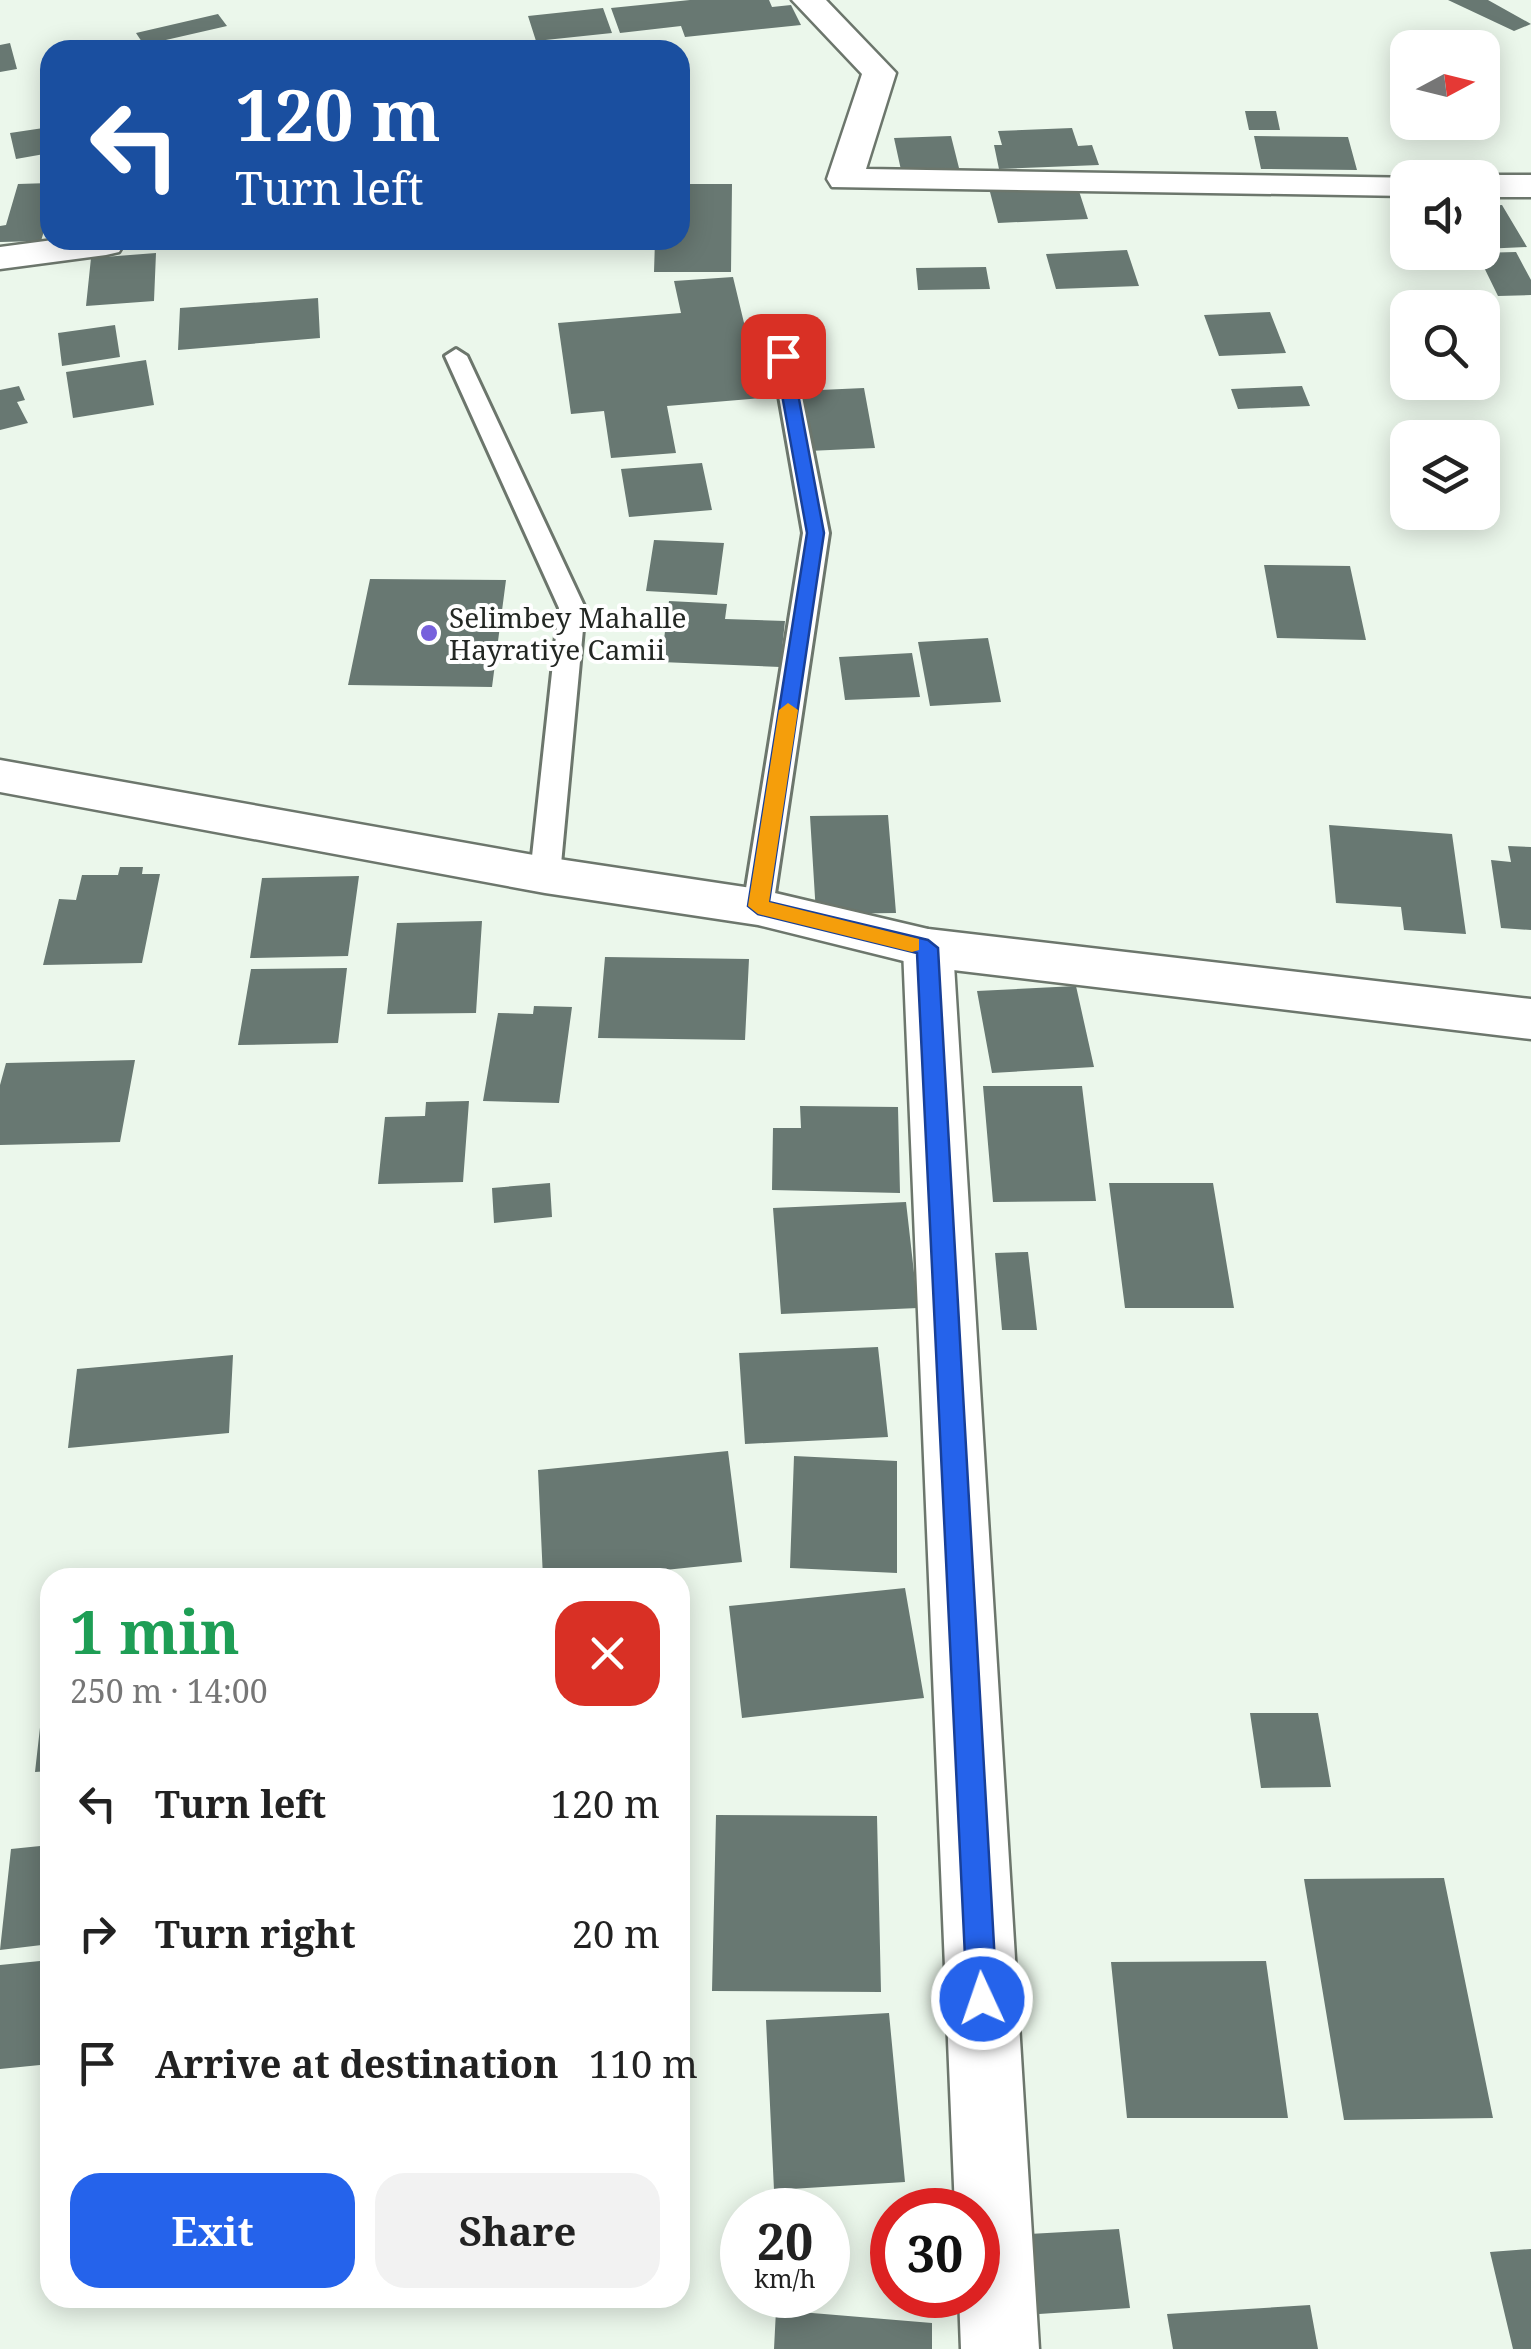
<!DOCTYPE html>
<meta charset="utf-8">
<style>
body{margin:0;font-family:"Noto Serif",serif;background:#f2f2f2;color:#222;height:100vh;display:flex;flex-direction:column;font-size:38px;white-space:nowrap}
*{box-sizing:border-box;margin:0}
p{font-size:32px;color:#767676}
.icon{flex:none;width:55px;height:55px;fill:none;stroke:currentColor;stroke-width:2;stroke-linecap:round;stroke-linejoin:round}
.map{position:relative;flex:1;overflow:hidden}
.panel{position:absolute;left:40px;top:1568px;width:650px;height:740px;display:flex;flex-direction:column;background:#fff;border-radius:30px;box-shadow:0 5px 25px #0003}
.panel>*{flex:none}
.guide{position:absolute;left:40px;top:40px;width:650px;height:210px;border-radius:30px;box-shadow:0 5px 25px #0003;background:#1a4fa0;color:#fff;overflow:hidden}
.needle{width:65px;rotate:83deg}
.buttons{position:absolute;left:1390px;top:30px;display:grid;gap:20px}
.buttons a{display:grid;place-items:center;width:110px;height:110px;border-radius:20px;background:#fff;box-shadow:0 5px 25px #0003;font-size:50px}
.speed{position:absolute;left:720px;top:2188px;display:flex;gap:20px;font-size:50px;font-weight:700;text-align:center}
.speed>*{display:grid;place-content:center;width:130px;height:130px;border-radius:50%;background:#fff;box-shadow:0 5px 25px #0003;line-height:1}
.speed small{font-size:25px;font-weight:400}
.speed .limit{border:15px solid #d22;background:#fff;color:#111}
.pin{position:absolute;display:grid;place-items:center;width:85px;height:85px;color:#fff;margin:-42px;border-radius:20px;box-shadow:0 5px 15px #0006}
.me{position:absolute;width:110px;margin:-55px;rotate:357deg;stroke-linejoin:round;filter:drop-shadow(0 0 8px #0008)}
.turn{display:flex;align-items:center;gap:35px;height:210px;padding:0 30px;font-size:45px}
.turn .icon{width:130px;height:130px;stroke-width:2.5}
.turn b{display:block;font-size:70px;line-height:85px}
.round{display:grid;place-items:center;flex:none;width:105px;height:105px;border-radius:30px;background:#f2f2f2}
.summary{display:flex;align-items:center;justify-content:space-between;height:170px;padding:0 30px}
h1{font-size:60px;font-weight:700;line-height:75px;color:#1e9e55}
.button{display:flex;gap:20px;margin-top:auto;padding:20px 30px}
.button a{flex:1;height:115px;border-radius:30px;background:#2563eb;color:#fff;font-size:40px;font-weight:700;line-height:115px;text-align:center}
.button a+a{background:#f2f2f2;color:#222}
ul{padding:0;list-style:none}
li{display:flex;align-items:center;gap:30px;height:130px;padding:0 30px}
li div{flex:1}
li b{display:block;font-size:38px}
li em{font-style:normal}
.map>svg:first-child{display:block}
.building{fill:#687872}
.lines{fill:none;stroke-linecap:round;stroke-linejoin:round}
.service-casing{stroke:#6c766c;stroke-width:6}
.minor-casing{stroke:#6c766c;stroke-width:5}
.tertiary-casing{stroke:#6c766c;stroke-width:5}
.service{fill:#fff;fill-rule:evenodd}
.minor{fill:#fff;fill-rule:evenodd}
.tertiary{fill:#fff;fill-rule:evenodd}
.route{fill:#2563eb;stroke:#184099;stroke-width:2.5}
.slow{fill:#f59e0b}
.poi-dot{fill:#7761dc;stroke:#fff;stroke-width:4}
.labels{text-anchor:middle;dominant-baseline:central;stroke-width:8;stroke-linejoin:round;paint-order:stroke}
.poi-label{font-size:28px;fill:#232723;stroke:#fff;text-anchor:start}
</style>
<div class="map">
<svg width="1531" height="2349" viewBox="0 0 1531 2349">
<rect width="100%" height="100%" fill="#ebf7eb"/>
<path class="building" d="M690,0H769L772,7L791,5L801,25L685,37L681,26L620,33L611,8Z
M1448,0H1488L1531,24L1514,31Z
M603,8L612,33L536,41L528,16Z
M218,14L227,26L144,45L136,33Z
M10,43L17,69L0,72V45Z
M1245,111H1276L1280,130H1249Z
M50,127V153L16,159L10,133Z
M1072,128L1078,146L1092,145L1099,165L999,169L994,145H1002L998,131Z
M951,136L959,168L901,170L894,138Z
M1254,136L1348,137L1357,170L1261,169Z
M50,183V231H44L41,241L0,242V226L6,225L18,184Z
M680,184H732L731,272H654L655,240H680Z
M1078,188L1088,219L998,223L990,192Z
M1502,205L1527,247L1482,249V206Z
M168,240H214V247L167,250Z
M1127,250L1139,286L1056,289L1046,254Z
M1516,252L1531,280V295L1498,296L1477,253Z
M156,253L154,301L86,306L91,258Z
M986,267L990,289L918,290L916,268Z
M733,277L762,398L667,406L676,453L611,458L604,411L571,414L558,323L681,313L674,281Z
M318,298L320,338L178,350L180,308Z
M1270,312L1286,353L1219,356L1204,315Z
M115,325L120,357L62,366L58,333Z
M146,360L154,405L73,418L66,372Z
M19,386L25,400L17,402L28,423L0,430V390Z
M1302,386L1310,406L1238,409L1231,389Z
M864,388L875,448L808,451L798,391Z
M702,463L712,510L629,517L621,469Z
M654,540L724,543L717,595L646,591Z
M1264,565L1350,566L1366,640L1277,638Z
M370,579L506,580L492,687L348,685Z
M669,601L727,604L725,619L785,621L780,667L661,662Z
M988,638L1001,702L930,706L918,642Z
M912,653L920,697L845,700L839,657Z
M888,815L896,913L816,914L810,816Z
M1329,825L1452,834L1466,934L1404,930L1401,907L1336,903Z
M1508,846L1531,847V930L1501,928L1491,860L1511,862Z
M120,867H143L142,874H160L142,963L43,965L59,899L76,900L82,875H118Z
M359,876L348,956L250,958L262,878Z
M482,921L476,1013L387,1014L397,923Z
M605,957L749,959L745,1040L598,1038Z
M347,968L338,1043L238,1045L251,969Z
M1076,986L1094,1067L992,1073L977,991Z
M534,1006L572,1007L559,1103L483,1101L498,1013L533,1014Z
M135,1060L120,1142L0,1145V1085L6,1063Z
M983,1086H1082L1096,1201L993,1202Z
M469,1101L463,1182L378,1184L385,1117L425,1116L426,1102Z
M800,1106L898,1107L900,1193L772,1190L773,1128H801Z
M550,1183L552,1217L494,1223L492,1188Z
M1109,1183H1213L1234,1308H1125Z
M906,1202L918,1308L781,1314L773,1208Z
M1028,1252L1037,1330H1002L995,1253Z
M878,1347L888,1437L745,1444L739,1353Z
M233,1355L229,1433L68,1448L77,1369Z
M728,1451L742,1562L588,1578H543L538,1470Z
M794,1456L897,1461V1573L790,1568Z
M905,1588L924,1698L742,1718L729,1606Z
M45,1683H50V1771L35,1772Z
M1250,1713H1318L1331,1787L1261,1788Z
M716,1815L877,1816L881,1992L712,1991Z
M50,1845V1944L0,1950L11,1849Z
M1444,1878L1493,2118L1344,2120L1304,1879Z
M50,1960V2064L0,2069V1965Z
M1266,1961L1288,2118H1127L1111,1962Z
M889,2013L905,2182L774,2190L766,2020Z
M1119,2229L1130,2308L1039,2314L1029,2234Z
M1531,2249V2349H1513L1490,2252Z
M1310,2305L1318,2349H1173L1167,2314Z
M776,2310L932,2323V2349H774Z"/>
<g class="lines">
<g class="service-casing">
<path id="service" d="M456,349L467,356L585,608L560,875L545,885L530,875L559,608L445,356Z
M783,349L794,356L829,533L773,907L768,915H748L743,907L803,533L772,356Z"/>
</g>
<g class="minor-casing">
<path id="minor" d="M792,0H826L896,73L866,169L1421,178H1408V196L832,187L827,179L862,74Z
M1482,175H1531V197H1482V178H1473Z
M53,240H122L124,244L119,252L106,255L0,269V247Z
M928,929L946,935L953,948L1039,2349H961L959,2295H978V2210H955L903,948L910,935Z"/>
</g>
<g class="tertiary-casing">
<path id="tertiary" d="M0,760L545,857L758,889L928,929L1531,999V1039L928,967L758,925L545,893L0,792Z"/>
</g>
<use href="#service" class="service"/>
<use href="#minor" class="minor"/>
<use href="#tertiary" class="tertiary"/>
</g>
<path class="route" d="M783,351L791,356L824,533L769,902L928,940L938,948L997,1999L992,2009L982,2013L972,2009L967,1999L917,953L758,914L748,906L807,533L775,356Z"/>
<path class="slow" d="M788,703L798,710L769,902L919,939V950L912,952L758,914L748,906L779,710Z"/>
<circle class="poi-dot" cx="429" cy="633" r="10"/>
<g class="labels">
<g class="poi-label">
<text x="449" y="617">Selimbey Mahalle<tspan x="449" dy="32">Hayratiye Camii</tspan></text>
</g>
</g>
</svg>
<div class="buttons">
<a><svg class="needle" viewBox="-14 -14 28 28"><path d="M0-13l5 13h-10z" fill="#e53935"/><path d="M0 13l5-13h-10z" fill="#767676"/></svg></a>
<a><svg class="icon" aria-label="sound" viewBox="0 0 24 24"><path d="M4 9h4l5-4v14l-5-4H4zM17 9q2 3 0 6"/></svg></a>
<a><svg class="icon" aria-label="search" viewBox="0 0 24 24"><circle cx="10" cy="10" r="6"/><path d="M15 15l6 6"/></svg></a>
<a><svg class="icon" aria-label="layers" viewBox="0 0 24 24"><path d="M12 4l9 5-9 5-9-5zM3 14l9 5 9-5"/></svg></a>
</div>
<div class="speed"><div>20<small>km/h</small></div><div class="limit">30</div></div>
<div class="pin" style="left:783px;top:356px;background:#d93025"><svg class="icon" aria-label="arrive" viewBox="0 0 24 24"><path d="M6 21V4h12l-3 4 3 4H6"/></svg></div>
<svg class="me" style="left:982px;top:1999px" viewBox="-20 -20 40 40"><circle r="17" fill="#2563eb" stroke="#fff" stroke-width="3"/><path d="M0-11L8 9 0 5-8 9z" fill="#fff"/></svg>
<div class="guide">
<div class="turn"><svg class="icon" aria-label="left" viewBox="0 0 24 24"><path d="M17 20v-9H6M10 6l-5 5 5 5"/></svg><div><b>120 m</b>Turn left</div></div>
</div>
<section class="panel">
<div class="summary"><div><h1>1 min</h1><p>250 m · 14:00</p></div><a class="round" style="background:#d93025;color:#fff"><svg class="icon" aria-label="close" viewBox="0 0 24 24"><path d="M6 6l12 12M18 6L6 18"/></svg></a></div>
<ul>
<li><svg class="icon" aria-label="left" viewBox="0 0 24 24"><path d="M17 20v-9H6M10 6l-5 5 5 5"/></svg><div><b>Turn left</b></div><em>120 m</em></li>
<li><svg class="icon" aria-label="right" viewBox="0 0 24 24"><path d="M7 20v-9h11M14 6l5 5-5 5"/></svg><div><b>Turn right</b></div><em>20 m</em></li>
<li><svg class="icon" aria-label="arrive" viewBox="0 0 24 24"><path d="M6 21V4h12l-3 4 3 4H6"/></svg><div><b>Arrive at destination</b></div><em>110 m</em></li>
</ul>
<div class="button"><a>Exit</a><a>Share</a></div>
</section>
</div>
